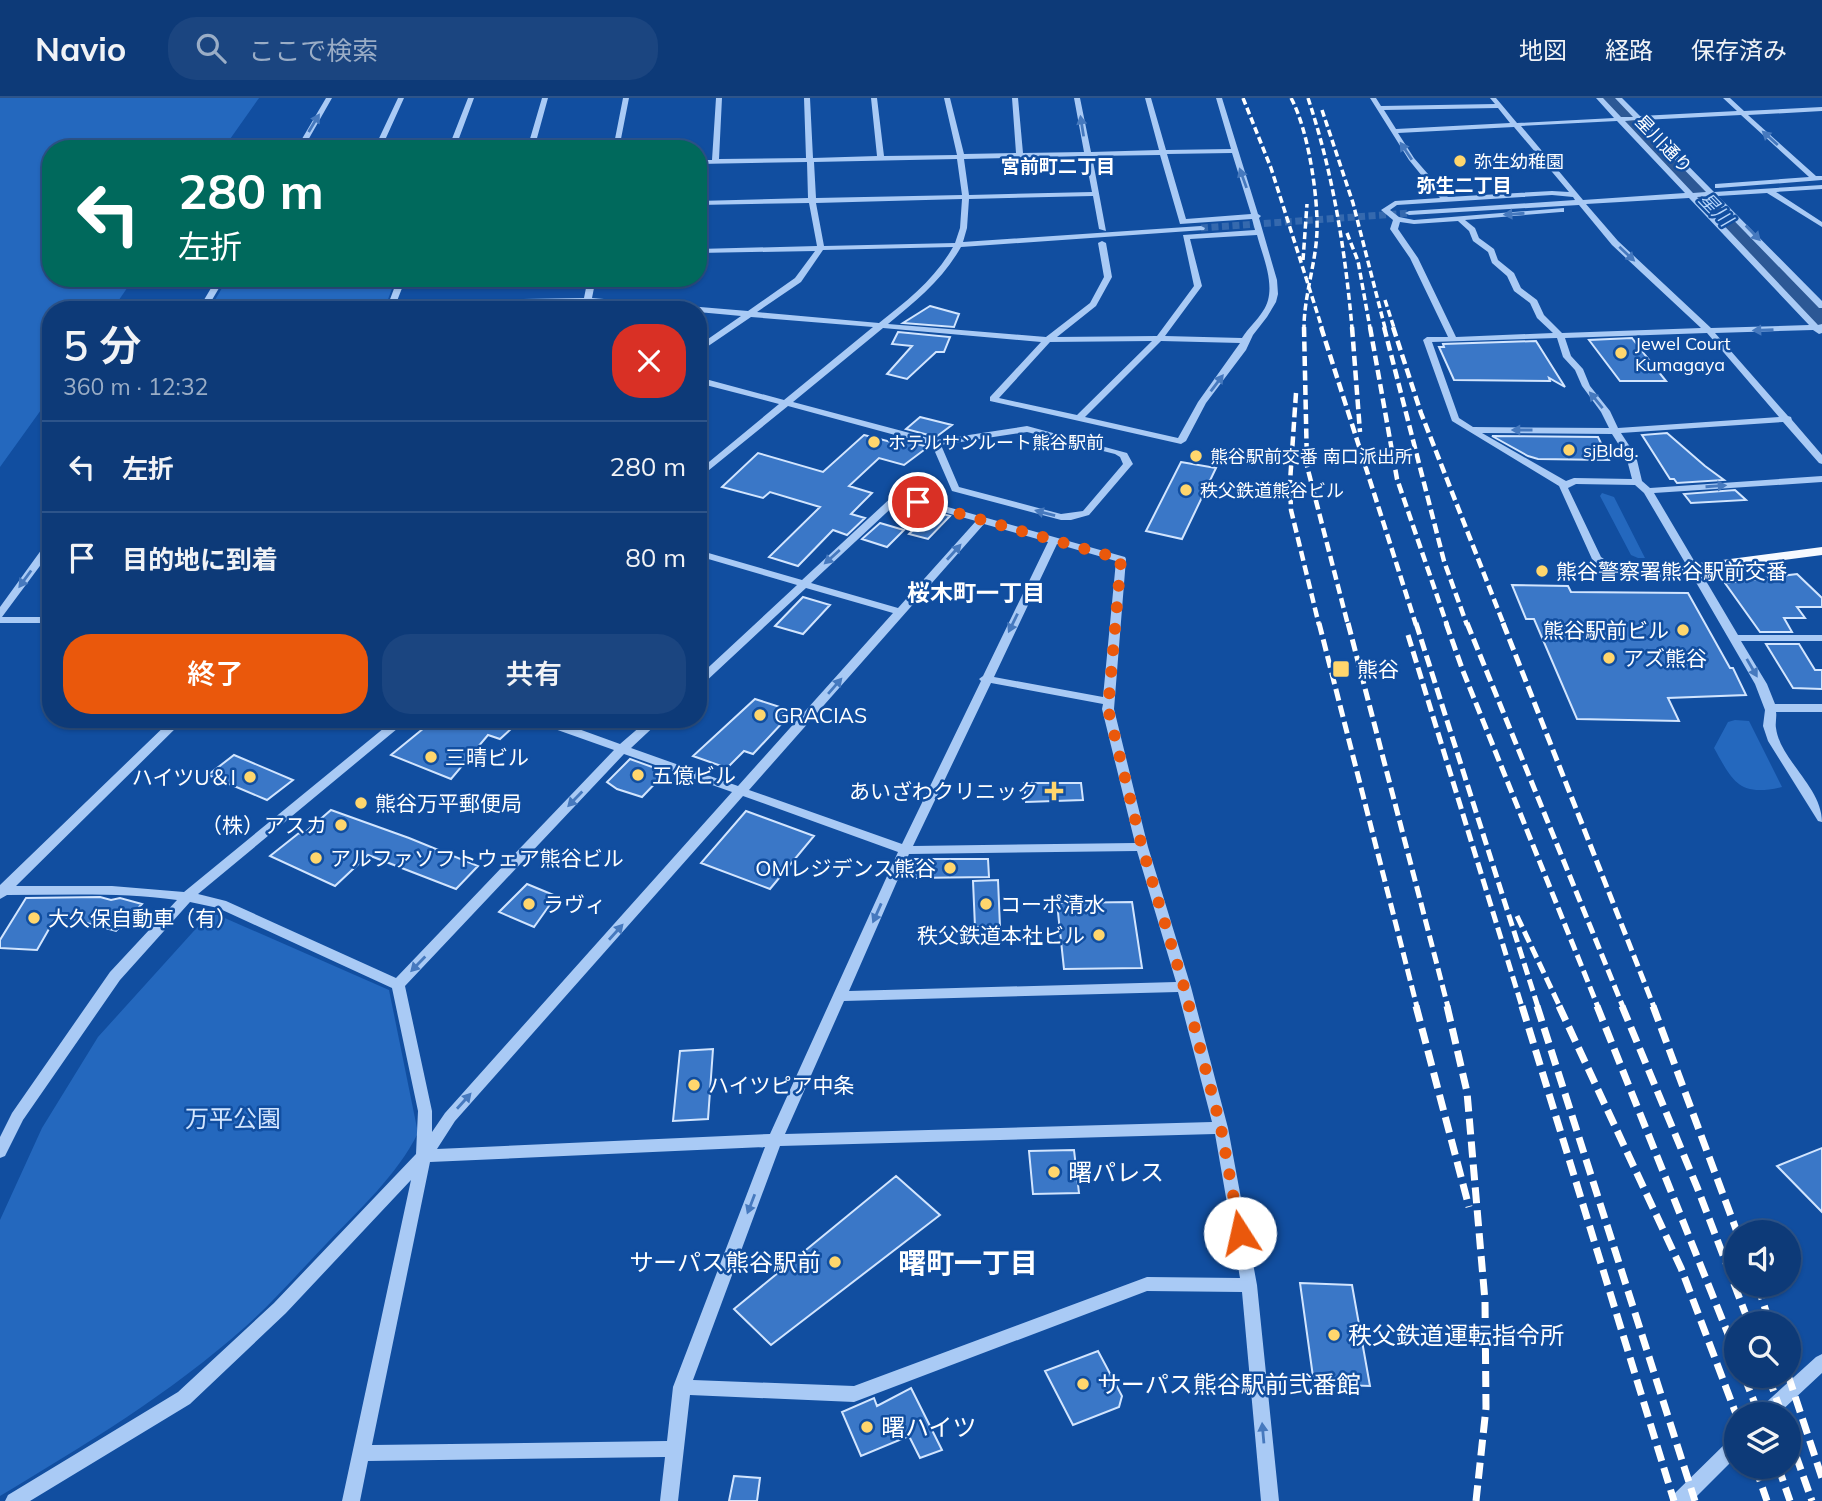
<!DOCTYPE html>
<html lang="ja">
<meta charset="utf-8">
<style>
body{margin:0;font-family:Mulish,"Noto Sans JP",sans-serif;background:#1b4580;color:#f1f3f6;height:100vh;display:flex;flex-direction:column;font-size:26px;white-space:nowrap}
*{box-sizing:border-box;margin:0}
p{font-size:23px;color:#9aadc6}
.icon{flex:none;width:38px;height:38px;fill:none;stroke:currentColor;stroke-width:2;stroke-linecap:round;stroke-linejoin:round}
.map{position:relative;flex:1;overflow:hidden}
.details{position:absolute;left:42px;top:203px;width:665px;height:427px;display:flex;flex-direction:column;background:#0d3a78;border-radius:28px;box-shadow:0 2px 5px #0004,0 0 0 2px #2d548a}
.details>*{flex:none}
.banner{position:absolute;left:42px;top:42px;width:665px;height:147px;border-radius:28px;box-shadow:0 2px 5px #0004,0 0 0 2px #2d548a;background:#00695c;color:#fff;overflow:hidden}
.fabs{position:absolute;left:1724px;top:1122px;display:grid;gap:14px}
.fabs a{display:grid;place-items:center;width:77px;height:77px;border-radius:50%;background:#0d3a78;box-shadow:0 2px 5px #0004,0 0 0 2px #2d548a;font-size:35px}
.pin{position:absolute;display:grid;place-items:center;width:60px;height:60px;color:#fff;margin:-30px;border:4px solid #fff;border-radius:50%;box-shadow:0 2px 7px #0007}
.me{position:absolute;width:77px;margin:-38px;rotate:350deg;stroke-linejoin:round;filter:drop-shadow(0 0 5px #0008)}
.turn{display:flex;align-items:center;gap:24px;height:147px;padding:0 21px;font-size:32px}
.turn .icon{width:91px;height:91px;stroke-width:2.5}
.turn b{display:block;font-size:49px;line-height:60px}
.round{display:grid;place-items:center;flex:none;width:74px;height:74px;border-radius:28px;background:#1b4580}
.summary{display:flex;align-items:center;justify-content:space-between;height:119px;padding:0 21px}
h1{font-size:42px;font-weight:600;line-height:52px}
.button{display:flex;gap:14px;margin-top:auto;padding:14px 21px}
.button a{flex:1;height:80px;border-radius:28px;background:#ea580c;color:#fff;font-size:28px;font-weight:600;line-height:80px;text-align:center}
.button a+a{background:#1b4580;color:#f1f3f6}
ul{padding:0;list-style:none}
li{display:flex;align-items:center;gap:21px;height:91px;padding:0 21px;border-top:2px solid #2d548a}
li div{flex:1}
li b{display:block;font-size:26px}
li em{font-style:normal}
header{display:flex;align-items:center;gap:42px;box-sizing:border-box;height:98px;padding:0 35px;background:#0d3a78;border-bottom:2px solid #2d548a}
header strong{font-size:33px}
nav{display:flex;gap:38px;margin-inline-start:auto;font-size:24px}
.search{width:490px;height:63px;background:#1b4580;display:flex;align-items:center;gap:18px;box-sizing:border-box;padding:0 24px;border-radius:28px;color:#9aadc6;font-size:26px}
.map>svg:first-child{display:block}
.green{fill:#2468be}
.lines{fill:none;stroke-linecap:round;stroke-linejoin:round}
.river{fill:#2c5895;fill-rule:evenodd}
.building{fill:#3a77c7;stroke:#d2e5fe;stroke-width:2}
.minor-tunnel{stroke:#3569ae;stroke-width:7;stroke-dasharray:7 3.5;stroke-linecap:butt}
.minor{fill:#a9caf5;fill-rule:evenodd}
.major{fill:#f7faff;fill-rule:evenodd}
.rail-far3{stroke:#fff;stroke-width:3.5;stroke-dasharray:7 3.5;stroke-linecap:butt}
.rail-far2{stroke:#fff;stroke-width:4.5;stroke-dasharray:10 4.5;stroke-linecap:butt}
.rail-far1{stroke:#fff;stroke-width:5;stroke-dasharray:12 5;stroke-linecap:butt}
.rail{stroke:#fff;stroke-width:7;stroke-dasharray:16 7;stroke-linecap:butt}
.oneway{fill:#4679be}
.route{stroke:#ea580c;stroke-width:12;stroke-dasharray:0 21.6}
.poi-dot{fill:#ffd66d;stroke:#114ea0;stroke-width:2.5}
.labels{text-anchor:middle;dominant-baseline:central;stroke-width:5;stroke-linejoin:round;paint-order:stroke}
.far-street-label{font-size:18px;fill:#fff;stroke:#114ea0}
.far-poi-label{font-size:18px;fill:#fff;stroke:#114ea0;text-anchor:start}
.far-neighbourhood-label{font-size:19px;font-weight:bold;fill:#fff;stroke:#114ea0}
.far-water-label{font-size:19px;font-style:italic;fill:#b6d5fb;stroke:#114ea0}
.poi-label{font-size:21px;fill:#fff;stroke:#114ea0;text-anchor:start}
.neighbourhood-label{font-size:23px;font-weight:bold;fill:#fff;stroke:#114ea0}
.near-park-label{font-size:24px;fill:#d2e5fe;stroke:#114ea0}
.near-poi-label{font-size:24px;fill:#fff;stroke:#114ea0;text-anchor:start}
.near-neighbourhood-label{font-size:28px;font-weight:bold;fill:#fff;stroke:#114ea0}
</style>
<header>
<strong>Navio</strong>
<div class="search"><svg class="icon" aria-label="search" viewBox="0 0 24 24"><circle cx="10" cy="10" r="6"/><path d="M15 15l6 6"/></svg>ここで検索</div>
<nav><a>地図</a><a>経路</a><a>保存済み</a></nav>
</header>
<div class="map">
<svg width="1822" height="1403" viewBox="0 0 1822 1403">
<rect width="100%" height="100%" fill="#114ea0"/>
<path class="green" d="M0,0H259L223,51H51V180H134L112,212H51V298L0,369Z
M228,180H396L384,212H209Z
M1602,395L1614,399L1645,460H1638L1631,457L1600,398Z
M1735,622L1749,623L1782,689C1739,699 1733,684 1714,650L1728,624Z
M211,814L389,892L418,1035C397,1077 359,1112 327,1145C300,1173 274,1203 245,1229C171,1295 85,1347 0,1398V1122L42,1030L98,939Z"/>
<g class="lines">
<path class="river" d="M1598,0H1621L1822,206V230L1812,228Z"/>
</g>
<path class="building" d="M930,208L959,216L954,229L903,225Z
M898,234L950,239L944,254H936L907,281L887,276L912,248L892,246Z
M1632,240L1645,257L1666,283H1620L1589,242Z
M1536,243L1565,289L1549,280L1550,283L1454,282L1439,249H1444L1443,246Z
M920,319L952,327L936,339L906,331Z
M1667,335L1705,368L1724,382L1677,385L1674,381H1670L1642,337Z
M864,337L891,344L896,340L928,349L904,367L879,360L849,388L872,395L851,416L865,420L847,437L833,432L798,468L769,459L820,409L770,394L763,400L722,389L758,355L823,374Z
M1492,338L1598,339L1609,362L1538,361L1528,358Z
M1181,364L1216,370L1182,441L1146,433Z
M1735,392L1746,402L1691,405L1684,396Z
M932,413L950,418L928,441L909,436Z
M880,425L904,432L887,449L862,441Z
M1797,476L1822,500V509H1797L1805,520H1784L1792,534H1760L1725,485Z
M1512,487L1568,488L1571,494L1688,495L1730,570H1733L1746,597L1668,600L1679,623L1577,621L1534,521H1526Z
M803,499L830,507L803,536L775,528Z
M1766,546H1799L1815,572H1822V591L1793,590Z
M755,601L786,611L778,620L784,623L753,656L744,653L727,670L693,658Z
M435,621H522L500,641L488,637L451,681L391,657Z
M234,657L293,682L267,702L208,677Z
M630,661L666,674L642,699L617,691L607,684Z
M1024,685H1081L1083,702L1026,704Z
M331,712L409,740L478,768L456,791L368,757L335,788L270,758L299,735L302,737Z
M746,713L814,738L770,791L701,765Z
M912,761H988L989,779L912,780Z
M998,782L1000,829H975L973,783Z
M527,786L556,798L534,829L499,814Z
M100,799L111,802L120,800L142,806L116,833L57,817L37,852L0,850V842L26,800Z
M1132,804L1142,870L1064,871L1057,805Z
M713,951L708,1021L673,1023L680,953Z
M1822,1050V1114L1777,1068Z
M1074,1052L1079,1095L1033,1096L1029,1053Z
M896,1078L940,1117L771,1247L734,1211Z
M1300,1185L1352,1187L1370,1288L1314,1286Z
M1098,1253L1122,1298L1119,1309L1073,1327L1045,1273Z
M911,1290L942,1352L920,1360L909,1338L861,1358L842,1314L874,1300L877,1308Z
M734,1378L760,1380L757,1403H729Z"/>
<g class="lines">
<path class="minor-tunnel" d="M1201,130L1409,115"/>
<path class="minor" d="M326,0H332L303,51H296Z
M398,0H404L381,51H374Z
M468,0H474L455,51H448Z
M542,0H548L534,51H527Z
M623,0H629L619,51H613Z
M716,0H722L719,61L806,60L804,0H810L813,60L877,58L871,0H877L884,58L957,57L944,0H950L964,56L1016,55L1012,0H1018L1023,55L1084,54L1074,0H1080L1091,54L1159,52L1145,0H1151L1166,52L1231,51L1216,0H1222L1258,116L1261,118L1259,120L1277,182L1278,196L1276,204L1267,219L1253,237L1246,252L1206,305L1186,343L1181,346L990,303V299L1041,244L883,230L793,304L936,342L1027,328L1127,355L1133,366L1131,368L1089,417L1071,422H1061L952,393L932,347L788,308L698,381V373L779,306L698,285V279L784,302L873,229L751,219L698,255V248L741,218L698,214V212H671L591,205L589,212H581L583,205L395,208L394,212H386L398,180H406L397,203L584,200L588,180H596L592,200L748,213L795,180L815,153L698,155V151L817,148L809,105L698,107V103L808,100L807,64L698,66V62H712ZM1232,55L1251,116L1186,121L1167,56ZM1160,57L1180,126L1252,121L1255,132L1183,137L1194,188L1157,238L1057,239L1096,208L1112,179L1106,145L1102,143L1098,145L1104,179L1090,205L1046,239L888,226C916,203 943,181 961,149L1204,132L1205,130L1201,128L963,144L967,130L969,101L1093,98L1099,131L1106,133L1092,58ZM1085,58L1092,94L969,97L964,61ZM957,61L962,97L816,100L814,64ZM962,101L960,130L955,145L824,148L816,105ZM1257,137C1263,160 1278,191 1263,213C1257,223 1248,230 1242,240L1165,238L1202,188L1190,141ZM953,149C935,181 907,203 879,225L757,214L801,184L823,152ZM1152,243L1077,317L999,300L1050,244ZM1161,243L1240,245L1198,304L1178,340L1085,319ZM1027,334L1115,356L1120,359L1123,366L1083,413L1061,416L959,389L941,347Z
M1370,0H1376L1381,8L1495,6L1490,0H1496L1517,25L1614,20L1596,0H1603L1621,19H1633L1615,0H1622L1640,18L1737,13L1723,0H1730L1744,13L1822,9V13L1748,17L1816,78H1822V82L1718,90H1715V86L1809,79L1741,17L1643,22L1714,94L1822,87V91L1776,94L1822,124V129L1767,95L1718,98L1822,203V210H1819L1710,98L1697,99L1818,227L1822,226V235L1819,236L1813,232L1715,235L1788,318L1791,319L1792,322L1822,357V366L1819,365L1783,324L1621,335L1636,358L1642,383L1650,390L1822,378V384L1654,395L1738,537H1822V543H1741L1767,586L1775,606H1822V614H1776C1777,619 1775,625 1776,630C1780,662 1822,689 1822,724L1818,723L1768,643L1763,628L1765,612L1755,586L1690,474C1664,483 1612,482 1592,461L1559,388L1452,323L1423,242L1427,239H1448L1410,160L1390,131L1393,122L1381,112L1395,103L1440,100L1409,62ZM1498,10L1510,25L1396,31L1384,12ZM1636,22L1706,94L1693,95L1625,23ZM1617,23L1685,95L1583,102L1521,28ZM1514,29L1569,94L1552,93L1448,99L1414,60L1398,35ZM1552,97L1573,99L1575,102L1409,113L1405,115L1409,117L1579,107L1612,147L1701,230L1562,235L1544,217L1537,202L1521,190L1514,175L1498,162L1494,151L1479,140L1475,130L1465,122L1561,114H1564V110L1414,122L1399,119L1390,112L1397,107ZM1689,100L1809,227L1711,230L1618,143L1586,106ZM1458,123L1469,133L1473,143L1488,154L1492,165L1507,178L1514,193L1530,205L1537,220L1553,235L1456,239L1418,160L1398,131L1400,124L1414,126ZM1707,235L1779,319L1618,330L1610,313L1590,288L1583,271L1571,258L1565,240ZM1557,240L1563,259L1575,272L1582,288L1601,314L1609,330L1473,329L1459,320L1432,244ZM1482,335L1612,336L1626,358L1632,381L1574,380L1566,383ZM1576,386L1635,387L1644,395L1687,468C1663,478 1622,475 1601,459L1568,390Z
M217,180H225L206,212H198Z
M898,395L1125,459L1126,461L1114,611L1148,749L1191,889L1228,1030L1257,1187L1279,1403H1261L1242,1194L1147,1193L854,1304L690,1297L678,1403H660L665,1359L368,1363L360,1403H342L411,1082L286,1215L190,1306L30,1403H5L8,1397L178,1294L274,1205L416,1056L418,1013L392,890L218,810L190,804L120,882L23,1022L5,1058L0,1060V1039L12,1015L110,874L177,802C121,794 64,797 7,797L0,801V787L172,621H185L16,788H112L184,794L395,621H409L198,796L226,803L396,880L614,652L535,624L533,621H551L620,646L649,621H662L631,650L738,688L893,515L806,490L702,587L698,588V579L797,487L698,458V452L802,482L895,396ZM900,402L976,423L898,510L811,485ZM984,426L1048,444L983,578L979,581L981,583L902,746L749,692ZM1057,446L1116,463L1103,599L994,579ZM991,585L1103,606L1102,611L1135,745L913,748ZM624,656L732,694L445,1015L432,1034V1013L405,888ZM743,698L898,754L770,1036L437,1051L455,1023ZM1137,753L1176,884L849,893L909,756ZM1178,894L1212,1024L785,1036L844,903ZM1215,1036L1240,1180L1147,1179L854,1288L693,1282L780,1048ZM765,1049L673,1289L667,1343L372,1347L430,1064Z
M51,443V453L2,519H51V525H0V509L47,444Z
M1822,1256V1275L1778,1316H1757L1760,1310L1816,1259Z
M1736,1339V1359L1692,1403H1670L1673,1397L1730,1341Z"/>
<path class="major" d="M1822,449V457L1692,474L1685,470L1692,466Z"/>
<path class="rail-far3" d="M1243,0L1271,70L1322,230
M1291,0C1308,31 1318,97 1317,133C1316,165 1304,198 1304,230
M1308,0C1333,75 1345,151 1352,230
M1322,12L1353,105L1385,230
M1347,135L1358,163L1370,230
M1303,162L1307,106
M1385,202L1394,230"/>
<path class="rail-far2" d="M1304,229L1307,368L1348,527
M1321,229L1416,527
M1352,229L1360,334
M1370,229L1397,381L1447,527
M1384,229L1444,463L1467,527
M1393,229L1421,315L1504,527
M1296,295L1290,384L1291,412L1319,527"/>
<path class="rail-far1" d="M1319,525L1417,909
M1348,525L1448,909
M1416,525L1538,909
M1446,525L1463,573L1598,909
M1467,525L1623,909
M1503,525L1654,909
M1408,537L1522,909
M1517,818L1560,909"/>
<path class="rail" d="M1416,908L1469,1109
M1447,908L1467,994L1485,1203L1486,1310L1476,1403
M1522,908L1674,1403
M1537,908L1695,1403
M1559,908L1681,1170L1736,1316
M1597,908L1736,1256
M1622,908L1697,1089L1749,1225
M1653,908L1737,1134
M1757,1186L1770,1225
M1788,1277L1822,1380
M1744,1278L1759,1316
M1768,1278L1782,1316
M1788,1335L1812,1403
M1755,1368L1767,1403
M1778,1368L1790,1403"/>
</g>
<defs><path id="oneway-solid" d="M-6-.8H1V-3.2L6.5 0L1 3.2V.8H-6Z" transform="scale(1.75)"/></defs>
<g class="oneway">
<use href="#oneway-solid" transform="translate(314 25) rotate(-59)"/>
<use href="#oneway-solid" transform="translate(1082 28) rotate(-99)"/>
<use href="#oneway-solid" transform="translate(1770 40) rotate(-138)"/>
<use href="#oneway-solid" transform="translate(1406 53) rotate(-124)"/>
<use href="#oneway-solid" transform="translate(1243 80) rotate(-110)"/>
<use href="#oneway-solid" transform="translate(1514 116) rotate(176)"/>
<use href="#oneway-solid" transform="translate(1753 135) rotate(46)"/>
<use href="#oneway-solid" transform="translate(1627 156) rotate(43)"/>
<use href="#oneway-solid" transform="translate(1763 232) rotate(178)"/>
<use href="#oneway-solid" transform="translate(1217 285) rotate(-53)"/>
<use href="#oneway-solid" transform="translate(1596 302) rotate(-129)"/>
<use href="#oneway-solid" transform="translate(1522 332) rotate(-180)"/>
<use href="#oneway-solid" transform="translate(1716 388) rotate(-4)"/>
<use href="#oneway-solid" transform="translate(1045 415) rotate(-165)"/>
<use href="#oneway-solid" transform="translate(954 454) rotate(-48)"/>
<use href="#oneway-solid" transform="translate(832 459) rotate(138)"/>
<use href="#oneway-solid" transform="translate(25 481) rotate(126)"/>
<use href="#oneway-solid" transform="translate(1013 525) rotate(116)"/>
<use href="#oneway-solid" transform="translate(1752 570) rotate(60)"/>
<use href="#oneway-solid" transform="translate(835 588) rotate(-49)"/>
<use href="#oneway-solid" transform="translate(575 701) rotate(134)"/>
<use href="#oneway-solid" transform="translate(877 815) rotate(114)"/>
<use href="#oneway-solid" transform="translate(616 834) rotate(-48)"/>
<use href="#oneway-solid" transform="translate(418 866) rotate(134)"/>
<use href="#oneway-solid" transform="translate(464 1003) rotate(-48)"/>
<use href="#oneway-solid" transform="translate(751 1106) rotate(111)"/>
<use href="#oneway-solid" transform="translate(1263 1335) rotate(-95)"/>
</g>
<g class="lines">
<path class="route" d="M918,404L1121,461L1108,611L1142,749L1184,889L1221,1030L1240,1135"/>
</g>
<g class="poi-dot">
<circle cx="1460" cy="63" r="7"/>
<circle cx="1621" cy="255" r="7"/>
<circle cx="874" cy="344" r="7"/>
<circle cx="1569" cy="352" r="7"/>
<circle cx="1196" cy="358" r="7"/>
<circle cx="1186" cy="392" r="7"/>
<circle cx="1542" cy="473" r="7"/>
<circle cx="1683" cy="532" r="7"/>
<circle cx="1609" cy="560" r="7"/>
<rect x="1332" y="562" width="18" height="18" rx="3.5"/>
<circle cx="760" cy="617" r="7"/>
<circle cx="431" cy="659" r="7"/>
<circle cx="638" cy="677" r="7"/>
<circle cx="250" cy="679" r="7"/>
<path d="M1050.5 682.5h7v7h7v7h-7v7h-7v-7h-7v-7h7z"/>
<circle cx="361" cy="705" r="7"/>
<circle cx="341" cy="727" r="7"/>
<circle cx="316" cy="760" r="7"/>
<circle cx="950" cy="770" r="7"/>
<circle cx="529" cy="806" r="7"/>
<circle cx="986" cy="806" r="7"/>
<circle cx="34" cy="820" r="7"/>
<circle cx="1099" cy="837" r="7"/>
<circle cx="694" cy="987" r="7"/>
<circle cx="1054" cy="1074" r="7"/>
<circle cx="835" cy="1164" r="7"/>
<circle cx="1334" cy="1237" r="7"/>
<circle cx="1083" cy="1286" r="7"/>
<circle cx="867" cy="1329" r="7"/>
</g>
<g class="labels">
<g class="far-street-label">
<text transform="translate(1664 46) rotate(46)">星川通り</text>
</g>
<g class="far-poi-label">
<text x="1474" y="63">弥生幼稚園</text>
<text x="1635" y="245">Jewel Court<tspan x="1635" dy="21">Kumagaya</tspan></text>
<text x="888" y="344">ホテルサンルート熊谷駅前</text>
<text x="1583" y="352">sjBldg.</text>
<text x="1210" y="358">熊谷駅前交番 南口派出所</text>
<text x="1200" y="392">秩父鉄道熊谷ビル</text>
</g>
<g class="far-neighbourhood-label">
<text x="1058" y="68">宮前町二丁目</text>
<text x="1464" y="87">弥生二丁目</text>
</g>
<g class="far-water-label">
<text transform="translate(1716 111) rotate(46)">星川</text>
</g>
<g class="poi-label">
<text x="1556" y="473">熊谷警察署熊谷駅前交番</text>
<text x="1669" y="532" text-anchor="end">熊谷駅前ビル</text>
<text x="1623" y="560">アズ熊谷</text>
<text x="1357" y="571">熊谷</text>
<text x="774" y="617">GRACIAS</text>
<text x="445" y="659">三晴ビル</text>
<text x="652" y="677">五億ビル</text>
<text x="236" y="679" text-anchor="end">ハイツU＆I</text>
<text x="1038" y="693" text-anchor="end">あいざわクリニック</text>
<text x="375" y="705">熊谷万平郵便局</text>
<text x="327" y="727" text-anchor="end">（株）アスカ</text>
<text x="330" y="760">アルファソフトウェア熊谷ビル</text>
<text x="936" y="770" text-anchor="end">OMレジデンス熊谷</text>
<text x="543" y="806">ラヴィ</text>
<text x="1000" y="806">コーポ清水</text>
<text x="48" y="820">大久保自動車（有）</text>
<text x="1085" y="837" text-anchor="end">秩父鉄道本社ビル</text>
<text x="708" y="987">ハイツピア中条</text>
</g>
<g class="neighbourhood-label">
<text x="976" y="494">桜木町一丁目</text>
</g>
<g class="near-park-label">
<text x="233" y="1020">万平公園</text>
</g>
<g class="near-poi-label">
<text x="1068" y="1074">曙パレス</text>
<text x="821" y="1164" text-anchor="end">サーパス熊谷駅前</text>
<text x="1348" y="1237">秩父鉄道運転指令所</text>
<text x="1097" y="1286">サーパス熊谷駅前弐番館</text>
<text x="881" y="1329">曙ハイツ</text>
</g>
<g class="near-neighbourhood-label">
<text x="968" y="1164">曙町一丁目</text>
</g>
</g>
</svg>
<div class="fabs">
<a><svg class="icon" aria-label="sound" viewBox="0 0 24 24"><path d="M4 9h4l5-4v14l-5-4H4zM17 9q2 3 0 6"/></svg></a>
<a><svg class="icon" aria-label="search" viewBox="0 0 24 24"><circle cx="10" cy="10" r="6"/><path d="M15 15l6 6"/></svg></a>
<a><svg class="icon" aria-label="layers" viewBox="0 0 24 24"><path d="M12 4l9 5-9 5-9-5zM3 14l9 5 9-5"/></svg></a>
</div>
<div class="pin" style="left:918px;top:404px;background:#d93025"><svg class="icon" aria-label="arrive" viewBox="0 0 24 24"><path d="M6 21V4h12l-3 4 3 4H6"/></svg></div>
<svg class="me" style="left:1240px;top:1135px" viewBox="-20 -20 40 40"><circle r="19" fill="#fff"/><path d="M0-13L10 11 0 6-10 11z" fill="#ea580c"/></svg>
<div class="banner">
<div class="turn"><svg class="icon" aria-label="left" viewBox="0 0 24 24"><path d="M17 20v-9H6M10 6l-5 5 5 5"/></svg><div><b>280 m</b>左折</div></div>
</div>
<section class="details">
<div class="summary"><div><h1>5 分</h1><p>360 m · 12:32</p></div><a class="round" style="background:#d93025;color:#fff"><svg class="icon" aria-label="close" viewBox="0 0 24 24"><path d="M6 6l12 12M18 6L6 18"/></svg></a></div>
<ul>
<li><svg class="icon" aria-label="left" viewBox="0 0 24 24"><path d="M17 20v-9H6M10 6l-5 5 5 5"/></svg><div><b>左折</b></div><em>280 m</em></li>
<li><svg class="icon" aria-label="arrive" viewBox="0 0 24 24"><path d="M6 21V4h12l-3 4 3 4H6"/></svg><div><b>目的地に到着</b></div><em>80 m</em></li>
</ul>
<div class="button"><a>終了</a><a>共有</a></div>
</section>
</div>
